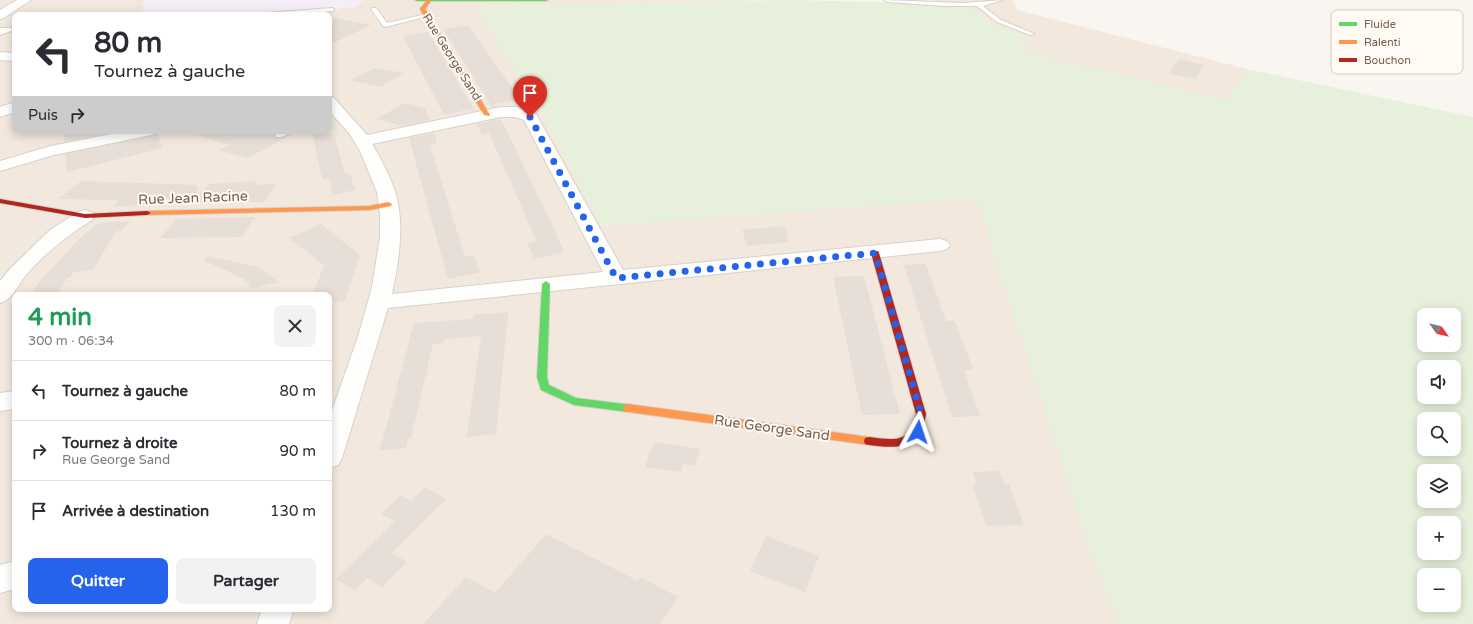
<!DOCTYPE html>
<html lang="fr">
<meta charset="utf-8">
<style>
body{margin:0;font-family:"Varela Round",sans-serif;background:#f2f2f3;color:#2b2b33;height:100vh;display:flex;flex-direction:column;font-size:15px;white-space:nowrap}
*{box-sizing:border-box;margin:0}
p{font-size:13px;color:#7c7c81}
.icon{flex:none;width:22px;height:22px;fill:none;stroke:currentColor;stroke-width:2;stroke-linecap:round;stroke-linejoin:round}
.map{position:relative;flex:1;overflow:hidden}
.side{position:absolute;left:12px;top:292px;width:320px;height:320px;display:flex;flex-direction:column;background:#fff;border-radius:8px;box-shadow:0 2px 10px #0003}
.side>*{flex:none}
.hud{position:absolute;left:12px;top:12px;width:320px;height:122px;border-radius:8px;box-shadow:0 2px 10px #0003;background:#fff;color:#2b2b33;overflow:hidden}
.needle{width:26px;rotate:124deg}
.tools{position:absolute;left:1417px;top:308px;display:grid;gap:8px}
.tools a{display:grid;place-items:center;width:44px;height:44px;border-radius:8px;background:#fff;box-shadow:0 2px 10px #0003;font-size:20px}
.pin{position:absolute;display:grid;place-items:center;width:34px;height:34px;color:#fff;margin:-41px -17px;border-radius:50% 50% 50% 0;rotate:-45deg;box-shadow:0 0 4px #0007}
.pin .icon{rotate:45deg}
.me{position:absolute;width:44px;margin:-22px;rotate:5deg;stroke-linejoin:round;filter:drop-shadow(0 0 3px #0008)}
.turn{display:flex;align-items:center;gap:14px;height:84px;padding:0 16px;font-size:18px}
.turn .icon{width:52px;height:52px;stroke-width:2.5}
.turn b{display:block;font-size:28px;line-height:34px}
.then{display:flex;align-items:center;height:38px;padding:0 16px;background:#0003;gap:8px;font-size:15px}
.round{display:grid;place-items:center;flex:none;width:42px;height:42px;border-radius:8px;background:#f2f2f3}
.head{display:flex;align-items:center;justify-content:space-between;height:68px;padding:0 16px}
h1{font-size:24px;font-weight:700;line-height:30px;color:#1e9e55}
.button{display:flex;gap:8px;margin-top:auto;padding:8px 16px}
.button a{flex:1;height:46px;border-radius:8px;background:#2563eb;color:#fff;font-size:16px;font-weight:700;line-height:46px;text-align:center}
.button a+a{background:#f2f2f3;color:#2b2b33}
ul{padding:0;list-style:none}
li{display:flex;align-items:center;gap:12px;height:60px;padding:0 16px;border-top:1px solid #e1e1e2}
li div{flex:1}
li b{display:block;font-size:15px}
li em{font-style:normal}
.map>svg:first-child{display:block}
.residential{fill:#f2e8de;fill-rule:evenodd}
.education{fill:#f6eef6}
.green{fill:#e7f0db;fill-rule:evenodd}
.building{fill:#e6ded7}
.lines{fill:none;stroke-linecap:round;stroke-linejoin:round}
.lane-casing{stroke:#d7d1cb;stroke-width:2}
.street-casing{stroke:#d7d1cb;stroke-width:2}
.fast-casing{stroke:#d9d2cb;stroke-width:2}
.slow-casing{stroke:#d9d2cb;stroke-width:2}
.jam-casing{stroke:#d9d2cb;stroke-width:2}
.path{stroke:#dcd5d0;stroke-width:1.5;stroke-dasharray:0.5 2;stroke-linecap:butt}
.lane{fill:#fefefd;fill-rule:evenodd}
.street{fill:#fefefd;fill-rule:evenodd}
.fast{fill:#63d668;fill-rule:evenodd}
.slow{fill:#ff974d;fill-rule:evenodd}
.jam{fill:#b3261e;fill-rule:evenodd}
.route{stroke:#2563eb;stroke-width:7;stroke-dasharray:0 12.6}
.labels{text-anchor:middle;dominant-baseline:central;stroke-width:4;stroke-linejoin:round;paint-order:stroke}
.far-street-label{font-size:12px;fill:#7a5c4d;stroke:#fffaf3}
.street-label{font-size:14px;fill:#7a5c4d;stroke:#fffaf3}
.key{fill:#fffaf3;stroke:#d7cbc1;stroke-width:1}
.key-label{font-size:11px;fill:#7a5c4d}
</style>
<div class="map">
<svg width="1473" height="624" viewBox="0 0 1473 624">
<rect width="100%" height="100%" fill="#f9f5f0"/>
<path class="residential" d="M0,0H769L476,7L536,103L602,226L976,198L1093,559L1119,624H0ZM15,15H329V131H15ZM15,295H329V609H15Z
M929,0H1013L1017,10L1247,69L1227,101L1123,74L1050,60L1018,47L1033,39L996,27L963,4Z"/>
<path class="education" d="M144,0H356L364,1L353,8L250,15H138L143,12Z"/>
<path class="green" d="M790,0L963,4L996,27L1034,39L1018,47L1050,60L1123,74L1227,101L1247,69L1473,117V624H1119L1093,559L976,198L602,226L536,103L476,7ZM1424,315H1454V345H1424ZM1424,367H1454V397H1424ZM1424,419H1454V449H1424ZM1424,471H1454V501H1424ZM1424,523H1454V553H1424ZM1424,575H1454V605H1424Z"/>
<path class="building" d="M329,17L371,25L329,45Z
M468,25L518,96L513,97L515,100L494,104L495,107H492L443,29Z
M428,32L475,111L472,112L471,109L444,115L403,36Z
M1179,59L1204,65L1195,79L1169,73Z
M375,68L404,73L380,87L350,80Z
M405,103L425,108L430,120L403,126L376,119Z
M501,119L555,231L564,252L534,259L527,243L536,241L520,203L489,133L482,135L477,124Z
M64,131H118L64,142Z
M199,131H277L274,133L276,138H283L295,131H298L248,158L219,150L230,145L198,135Z
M312,131L334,134L345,174L350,173L355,190L333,195L329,178L322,179Z
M434,133L437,143L430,145L465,257L474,255L480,272L448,279L409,138Z
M158,134L162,148L67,172L65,154Z
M81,181L197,185V196L209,184L256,181L254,185L276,184L264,202L191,203L197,197L149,200L144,205L112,207L119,200L58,199Z
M255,217L242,237L160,238L177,219Z
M130,221L121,231H116L93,270L73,272L70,278H67L56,295H30L40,281L81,237L86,233L88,232L98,223Z
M321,224L360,255L345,301L329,302V295H313L324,265L289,238Z
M785,226L788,242L747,246L742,230Z
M207,256L258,267L279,282L250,289L248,283L242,278L205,261Z
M926,264L946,321H955L973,369L964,370L980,416L952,417L904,265Z
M864,276L895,396L900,414L862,415L833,277Z
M508,312L496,434L467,437L481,336L445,339L444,343L433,344L411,438L408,439L406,448L380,450L414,323L474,319V315Z
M654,442L700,449L694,466L683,464L681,472L645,467Z
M999,471L1004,484H1009L1024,525L986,526L973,485H977L973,472Z
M425,487L446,499L392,553L407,562L382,587L367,578L355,591L336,579L395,521L381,514L401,495L411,501Z
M546,534L638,581L640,577L678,597L660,624H423L466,577L495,593Z
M766,536L819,556L805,592L750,571Z"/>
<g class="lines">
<g class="lane-casing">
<path id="lane" d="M884,0L962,3L1003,0L983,6L1001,20L1035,34L1030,35L997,22L977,6H945L887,2Z
M332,8L334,9V11L290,15H263L266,13Z
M372,8H376L387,23L426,14L429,16L385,27L383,26L371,9Z
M0,28H11L14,30L0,35Z
M282,131H294L282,137H276V133Z"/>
</g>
<g class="street-casing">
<path id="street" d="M17,0H31L4,18L0,19V10Z
M0,52L15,53V61L0,60Z
M329,96L334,98L367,135L501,107H517L536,114L623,270L940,239L947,241L950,245L947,249L940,251L388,308L342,458L338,465L329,468V419L358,337L372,287L380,237V214L377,192L360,151L349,133L329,111ZM501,117H515L524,120L603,272L392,294C399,261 405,223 395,191C389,174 381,159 372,144Z
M15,102V112L0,117V107Z
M126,131H158L156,134L54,155L0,171V161L51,146Z
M85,210L92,212L94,216L92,220C67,236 41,256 23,279C16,288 12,300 0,303V281L10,269L50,230L78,212Z
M15,391V409L0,411V393Z
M15,561V589L0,593V565Z
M262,609H294L289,624H257Z"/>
</g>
<g class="fast-casing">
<path id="fast" d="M415,0H548L546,1H417Z
M546,281L550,284L547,377L549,385L576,398L632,405L633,408L632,411L628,412L574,405L541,390L537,377L542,284Z"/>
</g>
<g class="slow-casing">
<path id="slow" d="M427,0L431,1L425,9L490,115L489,116L484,115L420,9Z
M388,202L392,204L391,206L370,210L147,215L143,213L147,211L370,206Z
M628,404L869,437L873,438L874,441L873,444L869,445L628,412L624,411L623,408L624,405Z"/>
</g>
<g class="jam-casing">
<path id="jam" d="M0,199L85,214L147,211L151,213L147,215L85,218L0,203Z
M872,251H878L879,253L926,414C920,449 900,449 869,445L865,444L864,441L865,438L869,437C895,440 910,444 916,414L871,253Z"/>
</g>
<path class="path" d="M388,6H393L396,11
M343,9L362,8
M136,15L140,0"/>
<use href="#lane" class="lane"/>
<use href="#street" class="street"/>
<use href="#fast" class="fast"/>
<use href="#slow" class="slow"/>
<use href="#jam" class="jam"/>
</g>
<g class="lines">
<path class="route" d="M530,117L616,278L875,253L921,414L920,425L918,432"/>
</g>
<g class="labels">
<g class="far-street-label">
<text transform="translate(452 57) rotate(58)">Rue George Sand</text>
</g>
<g class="street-label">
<text transform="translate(193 198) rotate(-2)">Rue Jean Racine</text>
<text transform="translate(772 428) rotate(8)">Rue George Sand</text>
</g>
</g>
<rect x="1331" y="10" width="132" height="64" rx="6" class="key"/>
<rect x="1339" y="22" width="18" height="4" fill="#63d668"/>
<rect x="1339" y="40" width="18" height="4" fill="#ff974d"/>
<rect x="1339" y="58" width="18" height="4" fill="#b3261e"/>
<g class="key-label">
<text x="1364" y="28">Fluide</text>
<text x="1364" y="46">Ralenti</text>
<text x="1364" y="64">Bouchon</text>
</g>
</svg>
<div class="tools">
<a><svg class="needle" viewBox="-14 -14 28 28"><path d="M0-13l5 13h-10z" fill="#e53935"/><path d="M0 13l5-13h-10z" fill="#7c7c81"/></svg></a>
<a><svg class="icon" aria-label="sound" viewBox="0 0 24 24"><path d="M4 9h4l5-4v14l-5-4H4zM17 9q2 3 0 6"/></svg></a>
<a><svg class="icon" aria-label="search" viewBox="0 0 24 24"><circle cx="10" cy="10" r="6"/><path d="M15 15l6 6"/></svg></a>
<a><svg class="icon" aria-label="layers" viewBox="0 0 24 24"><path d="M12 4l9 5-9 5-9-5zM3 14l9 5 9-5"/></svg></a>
<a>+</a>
<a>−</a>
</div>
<div class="pin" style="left:530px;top:117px;background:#d93025"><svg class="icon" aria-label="arrive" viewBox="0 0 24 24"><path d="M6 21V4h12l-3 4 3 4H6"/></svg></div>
<svg class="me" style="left:918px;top:432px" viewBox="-20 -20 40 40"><path d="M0-17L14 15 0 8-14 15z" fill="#2563eb" stroke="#fff" stroke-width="4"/></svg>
<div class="hud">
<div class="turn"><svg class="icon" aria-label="left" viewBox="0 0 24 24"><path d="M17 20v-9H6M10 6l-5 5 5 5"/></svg><div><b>80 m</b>Tournez à gauche</div></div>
<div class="then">Puis<svg class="icon" aria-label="right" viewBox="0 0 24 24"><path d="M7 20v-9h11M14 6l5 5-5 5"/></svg></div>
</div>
<section class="side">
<div class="head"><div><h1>4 min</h1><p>300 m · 06:34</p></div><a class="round"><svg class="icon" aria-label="close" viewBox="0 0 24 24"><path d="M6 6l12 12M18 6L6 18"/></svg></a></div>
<ul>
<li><svg class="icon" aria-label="left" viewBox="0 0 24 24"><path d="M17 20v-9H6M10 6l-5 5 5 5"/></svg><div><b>Tournez à gauche</b></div><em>80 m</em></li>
<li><svg class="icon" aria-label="right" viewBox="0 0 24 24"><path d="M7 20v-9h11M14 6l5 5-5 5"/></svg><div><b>Tournez à droite</b><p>Rue George Sand</p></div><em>90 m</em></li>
<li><svg class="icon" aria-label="arrive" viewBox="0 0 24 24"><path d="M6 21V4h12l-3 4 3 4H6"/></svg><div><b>Arrivée à destination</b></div><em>130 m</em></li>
</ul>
<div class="button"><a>Quitter</a><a>Partager</a></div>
</section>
</div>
